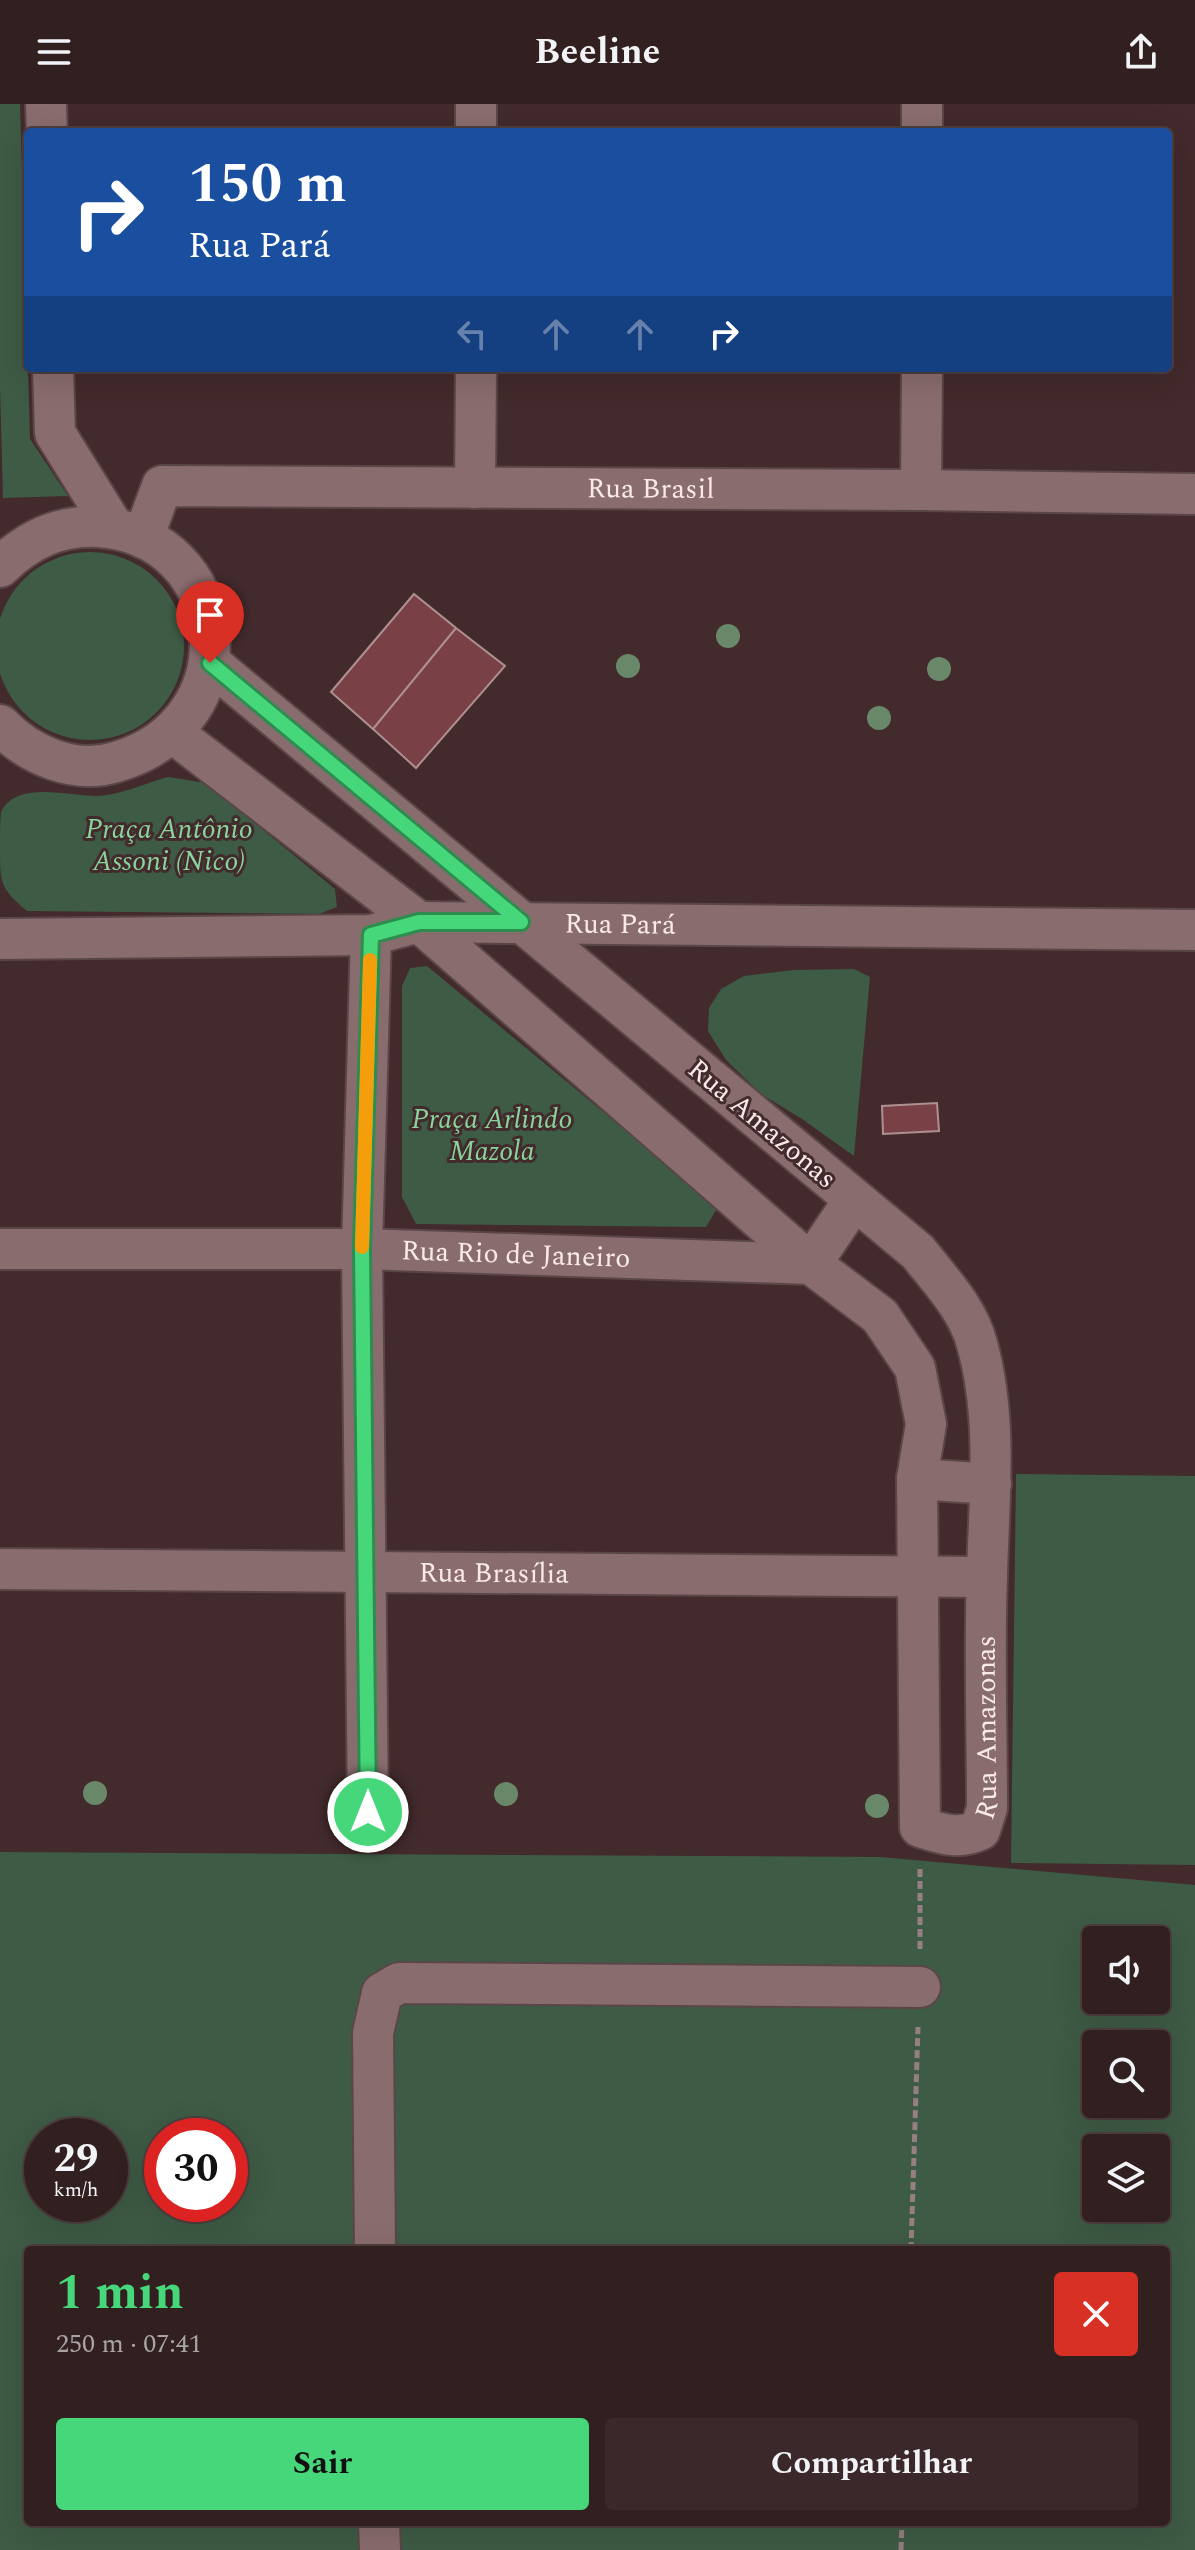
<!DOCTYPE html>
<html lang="pt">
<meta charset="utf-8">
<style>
body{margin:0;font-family:Spectral,serif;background:#3a282a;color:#f1f3f6;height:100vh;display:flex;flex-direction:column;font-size:30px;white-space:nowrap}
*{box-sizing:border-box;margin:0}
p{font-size:26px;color:#a8a3a5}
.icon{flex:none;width:44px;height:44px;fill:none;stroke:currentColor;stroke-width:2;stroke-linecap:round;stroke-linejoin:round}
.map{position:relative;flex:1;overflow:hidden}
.details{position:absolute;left:24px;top:2142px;width:1146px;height:280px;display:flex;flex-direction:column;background:#322021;border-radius:8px;box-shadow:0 8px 32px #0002,0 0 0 2px #4d3e3f}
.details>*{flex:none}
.top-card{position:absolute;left:24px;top:24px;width:1148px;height:244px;border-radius:8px;box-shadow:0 8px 32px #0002,0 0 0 2px #4d3e3f;background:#1a4fa0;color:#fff;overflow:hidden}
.controls{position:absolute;left:1082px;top:1822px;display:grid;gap:16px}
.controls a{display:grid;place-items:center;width:88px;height:88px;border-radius:8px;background:#322021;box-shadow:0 8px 32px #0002,0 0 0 2px #4d3e3f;font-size:40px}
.speed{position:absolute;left:24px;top:2014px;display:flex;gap:16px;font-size:40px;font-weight:700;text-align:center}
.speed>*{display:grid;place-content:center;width:104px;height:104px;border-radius:50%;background:#322021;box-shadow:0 8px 32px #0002,0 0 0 2px #4d3e3f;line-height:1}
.speed small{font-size:20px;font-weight:400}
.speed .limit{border:12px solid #d22;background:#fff;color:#111}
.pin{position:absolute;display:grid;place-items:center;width:68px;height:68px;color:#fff;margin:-82px -34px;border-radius:50% 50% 50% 0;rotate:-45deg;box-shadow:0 0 8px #0007}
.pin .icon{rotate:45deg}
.me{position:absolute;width:88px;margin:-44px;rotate:0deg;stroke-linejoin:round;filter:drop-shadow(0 0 6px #0008)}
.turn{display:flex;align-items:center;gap:28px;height:168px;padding:0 32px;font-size:36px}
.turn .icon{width:104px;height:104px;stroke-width:2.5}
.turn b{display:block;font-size:56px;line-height:68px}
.lanes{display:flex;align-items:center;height:76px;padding:0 32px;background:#0003;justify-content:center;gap:40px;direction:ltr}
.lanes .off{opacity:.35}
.round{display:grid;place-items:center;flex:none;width:84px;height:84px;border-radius:8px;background:#3a282a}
.overview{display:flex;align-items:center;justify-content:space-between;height:136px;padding:0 32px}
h1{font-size:48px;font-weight:700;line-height:60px;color:#46d77a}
.cta{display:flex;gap:16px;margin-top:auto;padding:16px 32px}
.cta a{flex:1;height:92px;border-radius:8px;background:#46d77a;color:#111;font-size:32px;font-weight:700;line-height:92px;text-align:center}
.cta a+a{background:#3a282a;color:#f1f3f6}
header{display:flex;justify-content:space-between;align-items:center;height:104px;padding:0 32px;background:#322021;font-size:36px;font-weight:700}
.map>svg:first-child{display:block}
.green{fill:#3e5b45;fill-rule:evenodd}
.building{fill:#794046;stroke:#af9092;stroke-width:2}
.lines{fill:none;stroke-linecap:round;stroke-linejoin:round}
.minor-casing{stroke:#5a4648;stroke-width:44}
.path{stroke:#957f81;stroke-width:5;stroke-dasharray:8 4;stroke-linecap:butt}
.minor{stroke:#896c6e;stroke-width:40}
.tree{fill:#698869}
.route-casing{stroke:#2e8c4f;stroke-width:20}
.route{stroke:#46d77a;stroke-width:14}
.slow{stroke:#f59e0b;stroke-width:14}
.labels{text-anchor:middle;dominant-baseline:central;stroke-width:6;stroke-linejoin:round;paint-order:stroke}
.street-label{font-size:28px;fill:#fae9ea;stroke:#432a2c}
.park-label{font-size:28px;font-style:italic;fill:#88d49b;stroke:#432a2c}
</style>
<header><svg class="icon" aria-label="menu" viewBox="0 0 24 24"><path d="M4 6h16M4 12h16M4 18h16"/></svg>Beeline<svg class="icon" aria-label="share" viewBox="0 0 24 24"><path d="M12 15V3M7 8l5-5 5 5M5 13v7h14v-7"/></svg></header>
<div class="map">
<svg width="1195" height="2446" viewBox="0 0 1195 2446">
<rect width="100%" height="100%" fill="#432a2c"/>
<path class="green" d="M0,0H20L30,335L68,392L3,394L0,282Z
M-4 542a94 94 0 1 1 188 0a94 94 0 1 1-188 0Z
M168,673L206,679L335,785L337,803L319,810L27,807C0,784 0,779 0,744C0,734 0,717 1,708C16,676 69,692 97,692C120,691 146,679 168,673Z
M427,862L718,1103L706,1123L416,1120L402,1093V882L410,864Z
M854,865L870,873L854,1052L802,1015L761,990L726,956L708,927L709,904L721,885L744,872L794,866Z
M1016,1370L1195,1372V1761L1011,1759Z
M0,1748L880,1753L1195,1781V2446H0ZM1096,1836H1156V1896H1096ZM1096,1940H1156V2000H1096ZM42,2032H110V2100H42ZM162,2032H230V2100H162ZM1096,2044H1156V2104H1096ZM28,2146H1166V2418H28Z"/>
<path class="building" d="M414,490L456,524L373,625L331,588Z
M456,524L505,562L416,664L373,625Z
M937,999L939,1027L883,1030L882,1002Z
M592,2141H675V2146H592Z"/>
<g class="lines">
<g class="minor-casing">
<g id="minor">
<path d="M46,0L47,28"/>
<path d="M476,28V0"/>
<path d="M922,28V0"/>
<path d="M53,264L55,329L114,424"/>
<path d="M475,384L476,264"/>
<path d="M921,386L922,264"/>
<path id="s1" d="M143,434L162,382L921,386L1195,390"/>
<path d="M0,463C28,436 58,421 98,423C233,431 254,618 116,658C74,671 29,651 0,621"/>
<path id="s2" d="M173,629L419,818L811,1160L880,1212L915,1264L926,1320L917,1375L920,1723C942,1730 959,1736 980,1726L987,1704C987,1626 984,1548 987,1471C989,1394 998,1315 977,1240C968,1205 940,1176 918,1148L210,559"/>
<path id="s3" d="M0,835L371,831L419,818L1195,826"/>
<path id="s4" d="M0,1145H362L811,1160L854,1096"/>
<path d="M917,1375L991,1380"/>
<path id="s5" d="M0,1465L987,1473"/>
<path d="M368,1708L362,1145L371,831"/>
<path d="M375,2146L373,1929L382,1889L399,1879L920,1883"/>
<path d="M379,2418L380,2446"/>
</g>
</g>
<path class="path" d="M920,1845V1763
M911,2146L918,1923
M901,2446L902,2418"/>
<use href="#minor" class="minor"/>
</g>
<g class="tree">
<circle cx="728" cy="532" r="12"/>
<circle cx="628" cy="562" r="12"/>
<circle cx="939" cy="565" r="12"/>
<circle cx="879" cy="614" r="12"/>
<circle cx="95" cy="1689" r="12"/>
<circle cx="506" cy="1690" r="12"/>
<circle cx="877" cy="1702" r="12"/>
</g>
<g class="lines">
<g class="route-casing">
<path id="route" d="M210,559L521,818H419L371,831L362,1145L368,1708"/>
</g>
<use href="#route" class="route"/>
<path class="slow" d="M362,1143L370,856"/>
</g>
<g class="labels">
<g class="street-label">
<text stroke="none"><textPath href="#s1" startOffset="544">Rua Brasil</textPath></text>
<text stroke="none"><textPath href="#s3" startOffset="622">Rua Pará</textPath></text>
<text transform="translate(762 1020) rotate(40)">Rua Amazonas</text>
<text stroke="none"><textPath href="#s4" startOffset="516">Rua Rio de Janeiro</textPath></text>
<text stroke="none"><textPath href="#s5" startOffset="494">Rua Brasília</textPath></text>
<text stroke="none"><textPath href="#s2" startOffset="1606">Rua Amazonas</textPath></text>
</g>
<g class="park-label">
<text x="169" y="725">Praça Antônio<tspan x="169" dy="32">Assoni (Nico)</tspan></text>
<text x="492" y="1015">Praça Arlindo<tspan x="492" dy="32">Mazola</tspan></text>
</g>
</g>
</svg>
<div class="controls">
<a><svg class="icon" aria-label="sound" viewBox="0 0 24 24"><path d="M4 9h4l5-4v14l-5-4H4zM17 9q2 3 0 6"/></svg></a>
<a><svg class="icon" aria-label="search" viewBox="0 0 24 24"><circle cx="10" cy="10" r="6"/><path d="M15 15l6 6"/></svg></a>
<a><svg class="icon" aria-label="layers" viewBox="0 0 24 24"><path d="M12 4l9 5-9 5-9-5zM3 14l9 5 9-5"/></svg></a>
</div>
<div class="speed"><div>29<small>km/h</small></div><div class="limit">30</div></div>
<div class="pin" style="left:210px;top:559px;background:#d93025"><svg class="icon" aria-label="arrive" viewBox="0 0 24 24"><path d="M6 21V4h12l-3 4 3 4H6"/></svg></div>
<svg class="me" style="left:368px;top:1708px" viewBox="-20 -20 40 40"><circle r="17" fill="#46d77a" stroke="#fff" stroke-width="3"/><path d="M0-11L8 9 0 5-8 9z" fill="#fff"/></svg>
<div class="top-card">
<div class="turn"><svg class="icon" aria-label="right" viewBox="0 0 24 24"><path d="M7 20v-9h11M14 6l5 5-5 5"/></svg><div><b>150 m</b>Rua Pará</div></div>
<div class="lanes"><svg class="icon off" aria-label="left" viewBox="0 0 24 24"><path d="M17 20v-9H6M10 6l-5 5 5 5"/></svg><svg class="icon off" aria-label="ahead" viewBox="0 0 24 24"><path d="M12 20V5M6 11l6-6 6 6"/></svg><svg class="icon off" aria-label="ahead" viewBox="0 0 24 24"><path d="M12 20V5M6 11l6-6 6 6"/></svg><svg class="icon" aria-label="right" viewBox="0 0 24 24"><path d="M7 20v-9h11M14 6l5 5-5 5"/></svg></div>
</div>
<section class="details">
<div class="overview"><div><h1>1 min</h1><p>250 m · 07:41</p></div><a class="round" style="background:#d93025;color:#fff"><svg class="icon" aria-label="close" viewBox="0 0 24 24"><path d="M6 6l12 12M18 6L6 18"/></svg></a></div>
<div class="cta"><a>Sair</a><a>Compartilhar</a></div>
</section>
</div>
